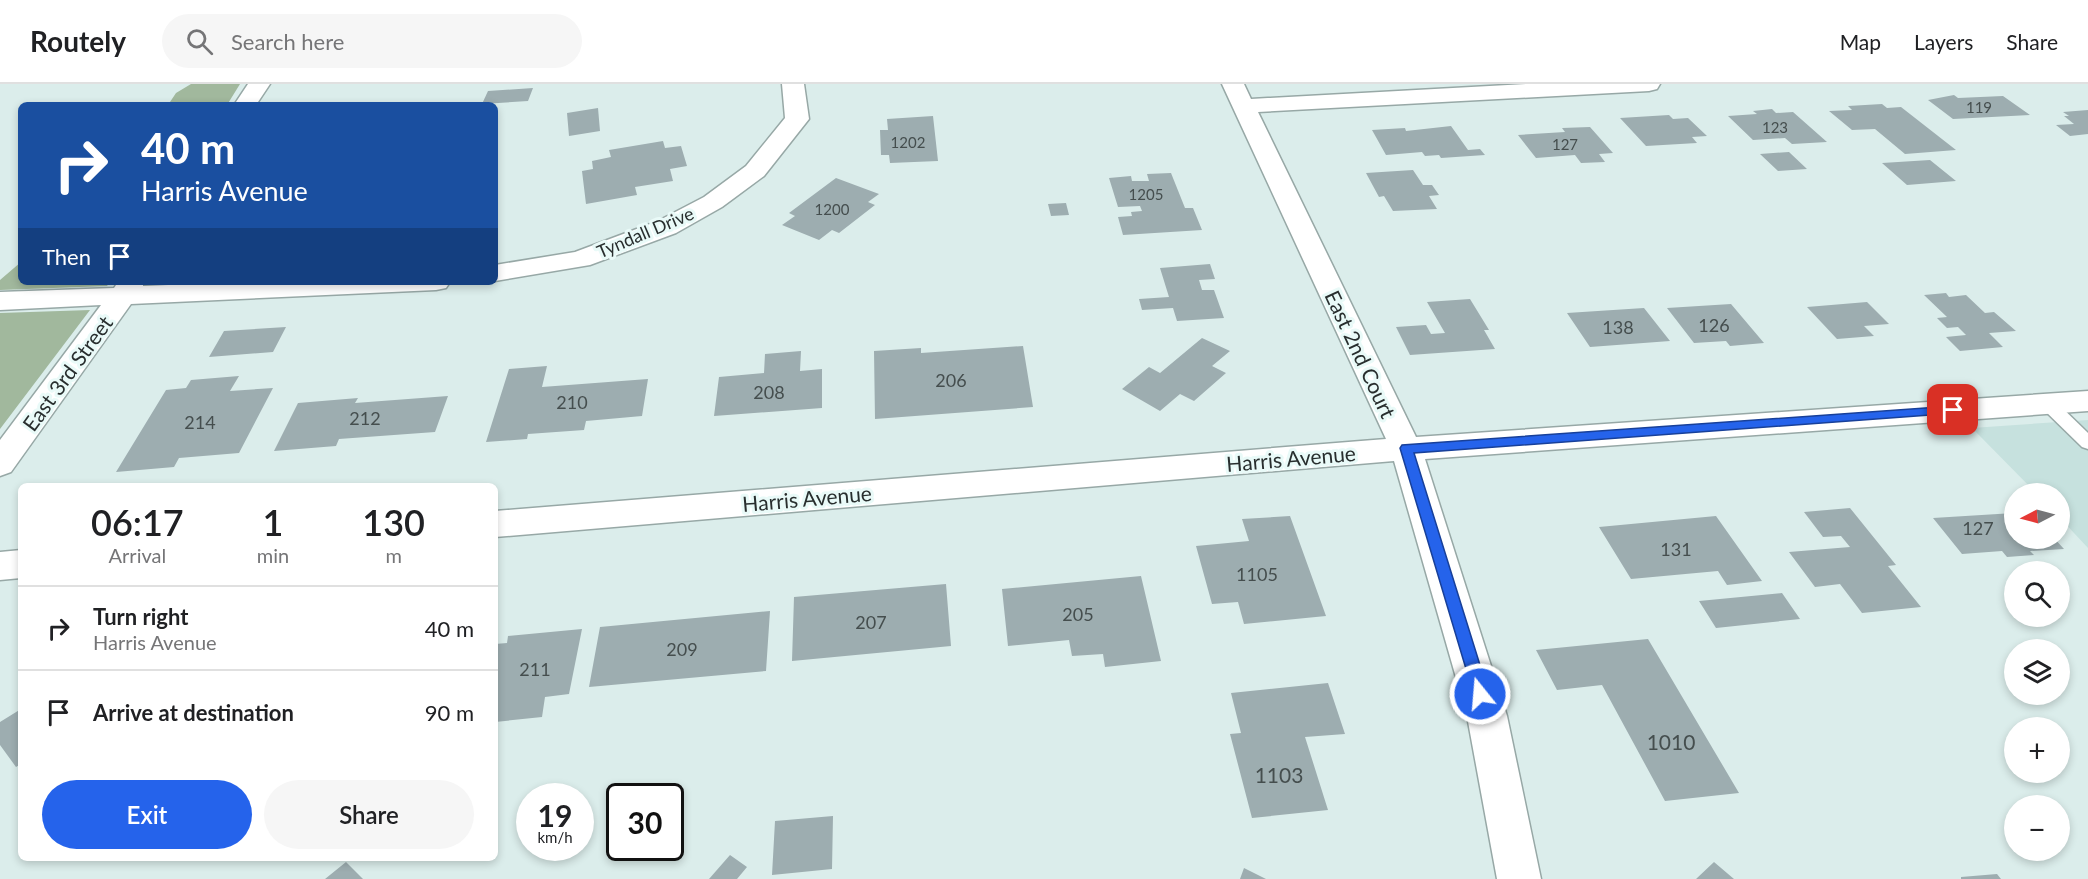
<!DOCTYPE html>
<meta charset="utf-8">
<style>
body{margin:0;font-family:Lato,sans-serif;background:#f6f6f6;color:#202124;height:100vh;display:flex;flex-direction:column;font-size:22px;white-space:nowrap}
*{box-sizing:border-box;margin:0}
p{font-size:20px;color:#757577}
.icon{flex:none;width:33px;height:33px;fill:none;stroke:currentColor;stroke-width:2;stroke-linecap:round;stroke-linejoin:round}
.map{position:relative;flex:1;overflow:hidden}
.panel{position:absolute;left:18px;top:399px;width:480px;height:378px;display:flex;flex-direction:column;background:#fff;border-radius:9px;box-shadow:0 3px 9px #0003}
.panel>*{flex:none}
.guide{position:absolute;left:18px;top:18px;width:480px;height:183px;border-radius:9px;box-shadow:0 3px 9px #0003;background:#1a4fa0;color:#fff;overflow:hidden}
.needle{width:39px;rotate:264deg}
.controls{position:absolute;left:2004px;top:399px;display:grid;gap:12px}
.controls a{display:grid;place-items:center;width:66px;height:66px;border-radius:50%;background:#fff;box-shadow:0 3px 9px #0003;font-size:30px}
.speed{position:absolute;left:516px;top:699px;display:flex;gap:12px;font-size:30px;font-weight:700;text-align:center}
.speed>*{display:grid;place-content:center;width:78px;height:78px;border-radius:50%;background:#fff;box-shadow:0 3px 9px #0003;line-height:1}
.speed small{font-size:15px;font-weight:400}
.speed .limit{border:3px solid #111;border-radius:9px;background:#fff;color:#111}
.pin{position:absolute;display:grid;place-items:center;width:51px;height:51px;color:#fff;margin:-26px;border-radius:12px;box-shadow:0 3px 9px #0006}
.me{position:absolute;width:66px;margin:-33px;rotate:343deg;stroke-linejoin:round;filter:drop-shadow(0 0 4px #0008)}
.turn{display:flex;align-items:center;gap:21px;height:126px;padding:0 24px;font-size:27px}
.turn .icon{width:78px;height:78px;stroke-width:2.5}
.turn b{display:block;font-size:42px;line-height:51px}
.then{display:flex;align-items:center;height:57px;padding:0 24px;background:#0003;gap:12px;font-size:22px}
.eta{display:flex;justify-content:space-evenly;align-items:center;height:102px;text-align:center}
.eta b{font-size:36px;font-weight:600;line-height:42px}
.primary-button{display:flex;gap:12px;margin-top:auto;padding:12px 24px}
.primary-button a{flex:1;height:69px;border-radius:36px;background:#2563eb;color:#fff;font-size:24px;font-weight:600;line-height:69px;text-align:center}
.primary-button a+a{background:#f6f6f6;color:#202124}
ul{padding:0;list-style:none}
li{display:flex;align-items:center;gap:18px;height:84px;padding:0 24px;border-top:2px solid #e0e0e0}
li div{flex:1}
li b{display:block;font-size:22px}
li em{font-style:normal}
header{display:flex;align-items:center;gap:36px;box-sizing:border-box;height:84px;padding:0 30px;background:#fff;border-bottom:2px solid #e0e0e0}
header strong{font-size:28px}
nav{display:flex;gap:33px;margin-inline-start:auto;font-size:21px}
.search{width:420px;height:54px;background:#f6f6f6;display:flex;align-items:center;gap:15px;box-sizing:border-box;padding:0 21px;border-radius:33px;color:#757577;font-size:22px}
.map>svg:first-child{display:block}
.built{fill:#c6e1de}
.forest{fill:#a1b89d}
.building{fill:#9dadb0}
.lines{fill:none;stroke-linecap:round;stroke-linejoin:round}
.service-casing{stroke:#97a8a6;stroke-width:3}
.minor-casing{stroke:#97a8a6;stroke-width:3}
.service{fill:#fff;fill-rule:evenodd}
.minor{fill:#fff;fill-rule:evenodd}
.route{fill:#2563eb;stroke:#184099;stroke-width:1.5}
.labels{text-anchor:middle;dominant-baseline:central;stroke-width:6;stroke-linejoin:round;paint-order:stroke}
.far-number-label{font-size:15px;fill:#454e4e}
.far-street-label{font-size:18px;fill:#282e2e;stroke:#e9faf8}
.number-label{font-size:18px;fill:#454e4e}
.street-label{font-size:21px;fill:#282e2e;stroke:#e9faf8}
.near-number-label{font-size:21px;fill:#454e4e}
</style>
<header>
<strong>Routely</strong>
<div class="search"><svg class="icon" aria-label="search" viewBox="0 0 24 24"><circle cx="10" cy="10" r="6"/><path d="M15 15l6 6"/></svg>Search here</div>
<nav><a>Map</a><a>Layers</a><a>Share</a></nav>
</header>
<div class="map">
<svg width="2088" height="795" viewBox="0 0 2088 795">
<rect width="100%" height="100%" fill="#dbedeb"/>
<path class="built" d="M2088,336V464L2060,434V410L2036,409L1972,344Z"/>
<path class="forest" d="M191,0H240L227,21H168L176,9Z
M21,178V198H110L107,202L0,206V196Z
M90,226L0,345V229Z"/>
<path class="building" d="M533,4L528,17L482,20L488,7Z
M1954,11L1958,14L2003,12L2030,31L1953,35L1928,16Z
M1882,20L1887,24L1901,23L1956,66L1905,70L1875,45L1852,46L1829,27L1852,26L1848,22Z
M598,24L600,47L569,52L567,29Z
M1772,25L1776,29L1793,28L1827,58L1792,60L1785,54L1753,56L1728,32L1757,30L1753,27Z
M2088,26V50L2070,52L2056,41L2074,40L2064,32H2069L2063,28Z
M1669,31L1673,35L1688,34L1707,52L1692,53L1697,59L1646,62L1620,34Z
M933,32L938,77L890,79L889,71H881L880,46H888L887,35Z
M1451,42L1468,66L1480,65L1485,71L1441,74L1439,71L1425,72L1422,68L1386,71L1372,46L1405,44L1406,47Z
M1590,43L1613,69L1599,70L1605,78L1581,79L1575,71L1536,74L1518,51L1565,48L1562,44Z
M663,57L665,64L681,62L687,82L670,85L673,97L635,103L637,111L586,120L582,87L593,85L592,77L611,73L609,66Z
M1789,68L1807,85L1778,87L1760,70Z
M1930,76L1956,97L1907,101L1882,79Z
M1413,86L1423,101H1432L1439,111L1429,112L1437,125L1393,127L1384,112L1379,113L1366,89Z
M1171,89L1185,124H1193L1202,146L1123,151L1118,133L1132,132L1131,128L1142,127L1140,122L1118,123L1109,94L1131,92L1132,97H1149L1147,90Z
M836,94L879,110L868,118L875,121L839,149L832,146L819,156L782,141L795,132L789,129Z
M1066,119L1069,131L1051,132L1048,120Z
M1210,180L1215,195L1199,196L1202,206H1214L1224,234L1177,237L1173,224L1142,226L1139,215L1169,213L1160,184Z
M1946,209L1949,213L1966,211L1985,229L1994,228L2016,247L1989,249L2003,263L1960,267L1946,253L1966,251L1958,243L1947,244L1937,234L1947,233L1924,211Z
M1470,215L1489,246H1484L1495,265L1410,271L1396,243L1426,241L1431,250L1445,249L1427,218Z
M1867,218L1889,240L1864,242L1874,252L1837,255L1807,223Z
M1731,220L1764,259L1730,262L1726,257L1694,259L1667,224Z
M1644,224L1670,257L1590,263L1567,229Z
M286,243L273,268L209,273L224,247Z
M1202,254L1230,267L1212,282L1226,289L1194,317L1180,310L1160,327L1122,305L1149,283L1160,289Z
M1023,262L1033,323L875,335L874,267L921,264V269Z
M801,267L800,287L822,285V324L714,332L719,293L764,289L765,270Z
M547,282L542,303L648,295L642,332L586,337L584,346L528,350L527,355L486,358L509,285Z
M239,292L230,307L273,304L239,369L179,374L174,383L116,388L166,306L186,304L191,296Z
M448,312L435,348L339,355L336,362L274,367L298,319L358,314L355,319Z
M1850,424L1896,481L1888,482L1921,523L1862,529L1840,500L1815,503L1789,468L1850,463L1841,452L1823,453L1804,428Z
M2014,429V454H2054L2064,465L2030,467L2034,471L2007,473L2002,467L1962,470L1933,434Z
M1290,432L1326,532L1244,540L1238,518L1212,520L1196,462L1249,457L1242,435Z
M1716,432L1762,497L1727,501L1718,487L1631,495L1599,443Z
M1141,492L1161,577L1105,583L1103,570L1072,572L1069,556L1008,562L1002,505Z
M946,500L951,562L792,577L794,513Z
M1782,509L1800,535L1716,544L1699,517Z
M770,527L766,587L589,603L600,543Z
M582,545L569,610L545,613L542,633L495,638V560L507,559L508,552Z
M1648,555L1739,709L1665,717L1602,601L1557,606L1536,566Z
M1328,599L1345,650L1305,653L1328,726L1252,734L1230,650L1241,649L1231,609Z
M21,625V680L16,683L0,661V638Z
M833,732L832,785L772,791L775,737Z
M730,771L747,783L737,795H709Z
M346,778L363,795H325Z
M1714,778L1734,795H1696Z
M1244,784L1266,795H1240Z
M1997,790L2001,795H1961V793Z"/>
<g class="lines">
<g class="service-casing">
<path id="service" d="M2047,313L2053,315L2088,349V365L2082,363L2041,323L2039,319L2041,315Z"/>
</g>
<g class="minor-casing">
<path id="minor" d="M248,0H270L256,21H234Z
M782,0H804L809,35L764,92L722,123L676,149L590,181L495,197V181L575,168L658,137L704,113L746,82L785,34Z
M1222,0H1244L1251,15L1526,0H1660L1657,5L1649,7L1258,28L1416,353L2088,307V327L1425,375L1507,632L1541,795H1497L1467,632L1394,377L495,453V427L1386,355Z
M118,198H143V202L243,198H450L446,204L436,206L131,220L11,388L0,392V356L101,221L0,226V208L114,204Z
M21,466V494L0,496V468Z"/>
</g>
<use href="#service" class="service"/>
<use href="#minor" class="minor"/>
</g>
<path class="route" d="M1953,322L1959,326L1957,329L1414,369L1489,610L1486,615H1475L1400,364L1402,361Z"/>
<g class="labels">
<g class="far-number-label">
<text x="1979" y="23">119</text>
<text x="1775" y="43">123</text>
<text x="908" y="58">1202</text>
<text x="1565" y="60">127</text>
<text x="1146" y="110">1205</text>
<text x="832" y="125">1200</text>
</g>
<g class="far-street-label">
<text transform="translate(645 148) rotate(-23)">Tyndall Drive</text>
</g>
<g class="number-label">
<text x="1714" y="241">126</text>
<text x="1618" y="243">138</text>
<text x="951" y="296">206</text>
<text x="769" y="308">208</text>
<text x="572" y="318">210</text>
<text x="365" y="334">212</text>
<text x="200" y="338">214</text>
<text x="1978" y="444">127</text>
<text x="1676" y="465">131</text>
<text x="1257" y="490">1105</text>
<text x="1078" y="530">205</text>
<text x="871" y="538">207</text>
<text x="682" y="565">209</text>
<text x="535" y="585">211</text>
</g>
<g class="street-label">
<text transform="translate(1361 270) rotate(65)">East 2nd Court</text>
<text transform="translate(67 289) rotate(-54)">East 3rd Street</text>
<text transform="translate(1291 374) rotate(-5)">Harris Avenue</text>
<text transform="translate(807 414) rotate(-5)">Harris Avenue</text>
</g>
<g class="near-number-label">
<text x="1671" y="657">1010</text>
<text x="1279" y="690">1103</text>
</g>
</g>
</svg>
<div class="controls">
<a><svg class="needle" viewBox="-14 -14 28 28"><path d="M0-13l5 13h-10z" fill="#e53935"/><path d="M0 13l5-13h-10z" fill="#757577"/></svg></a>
<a><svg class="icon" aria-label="search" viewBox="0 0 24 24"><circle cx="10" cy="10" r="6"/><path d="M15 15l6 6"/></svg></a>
<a><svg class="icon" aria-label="layers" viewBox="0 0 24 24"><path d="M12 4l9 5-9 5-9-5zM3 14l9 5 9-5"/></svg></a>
<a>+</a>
<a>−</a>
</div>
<div class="speed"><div>19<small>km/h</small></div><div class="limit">30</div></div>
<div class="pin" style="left:1953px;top:326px;background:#d93025"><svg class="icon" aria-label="arrive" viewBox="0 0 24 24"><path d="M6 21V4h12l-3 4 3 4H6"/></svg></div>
<svg class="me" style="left:1480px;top:610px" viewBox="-20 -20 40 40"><circle r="17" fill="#2563eb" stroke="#fff" stroke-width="3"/><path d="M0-11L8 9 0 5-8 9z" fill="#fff"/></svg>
<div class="guide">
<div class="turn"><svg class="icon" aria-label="right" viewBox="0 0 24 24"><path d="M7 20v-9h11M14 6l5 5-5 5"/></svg><div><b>40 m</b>Harris Avenue</div></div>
<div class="then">Then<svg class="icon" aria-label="arrive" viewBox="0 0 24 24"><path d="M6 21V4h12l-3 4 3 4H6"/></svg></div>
</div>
<section class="panel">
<div class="eta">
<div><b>06:17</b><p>Arrival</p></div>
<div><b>1</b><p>min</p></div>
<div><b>130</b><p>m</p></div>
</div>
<ul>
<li><svg class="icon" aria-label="right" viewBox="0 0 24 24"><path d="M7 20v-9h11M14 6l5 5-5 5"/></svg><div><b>Turn right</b><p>Harris Avenue</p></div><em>40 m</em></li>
<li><svg class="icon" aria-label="arrive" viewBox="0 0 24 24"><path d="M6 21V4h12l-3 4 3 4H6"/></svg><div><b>Arrive at destination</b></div><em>90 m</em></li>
</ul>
<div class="primary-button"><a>Exit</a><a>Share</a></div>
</section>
</div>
